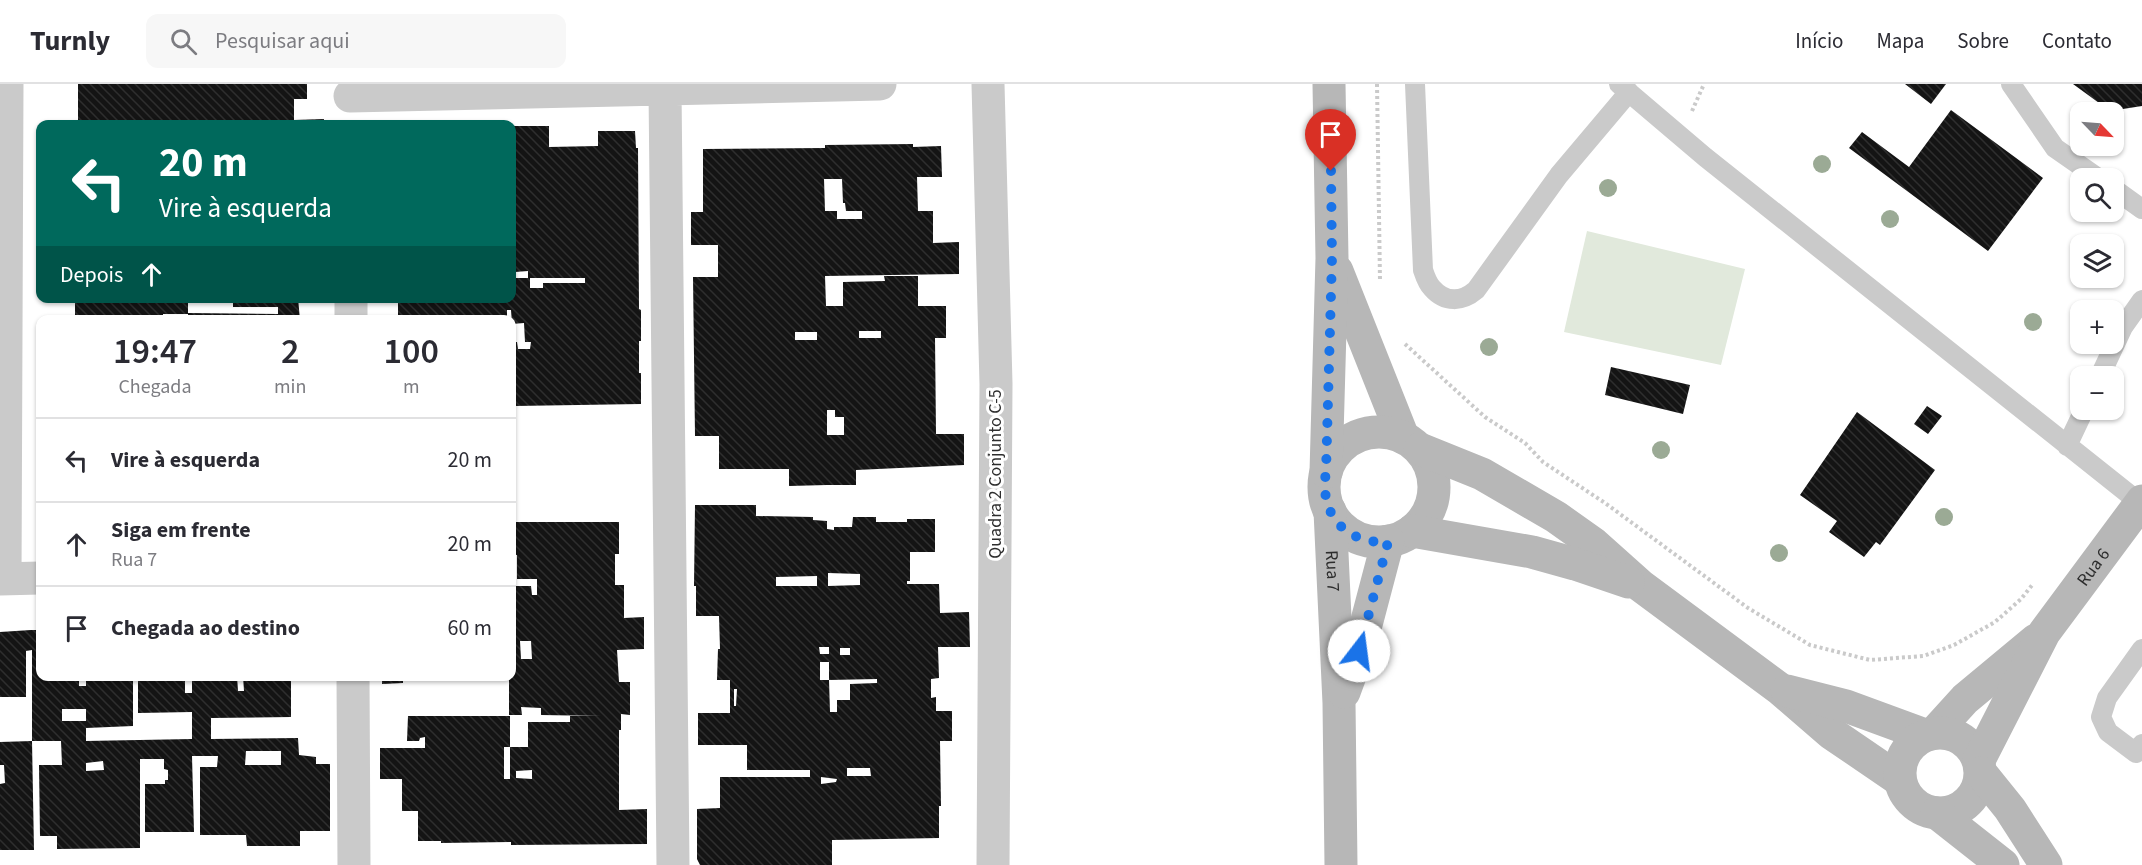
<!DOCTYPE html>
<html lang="pt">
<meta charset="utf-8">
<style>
body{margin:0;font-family:"Source Sans 3",sans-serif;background:#f7f7f7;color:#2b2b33;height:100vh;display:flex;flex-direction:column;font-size:22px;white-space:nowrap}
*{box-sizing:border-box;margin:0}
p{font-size:20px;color:#7c7c81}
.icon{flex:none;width:33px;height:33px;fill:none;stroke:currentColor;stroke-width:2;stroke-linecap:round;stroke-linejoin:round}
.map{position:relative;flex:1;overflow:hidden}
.sheet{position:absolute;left:36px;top:231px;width:480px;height:366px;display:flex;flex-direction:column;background:#fff;border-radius:12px;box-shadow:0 2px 4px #0004}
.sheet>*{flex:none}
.banner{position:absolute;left:36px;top:36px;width:480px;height:183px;border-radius:12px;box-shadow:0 2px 4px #0004;background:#00695c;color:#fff;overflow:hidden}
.needle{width:39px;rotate:115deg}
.buttons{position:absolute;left:2070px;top:18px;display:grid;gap:12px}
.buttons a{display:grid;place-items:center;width:54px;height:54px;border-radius:12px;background:#fff;box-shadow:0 2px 4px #0004;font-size:30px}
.pin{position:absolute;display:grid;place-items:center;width:51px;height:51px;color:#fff;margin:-62px -26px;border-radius:50% 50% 50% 0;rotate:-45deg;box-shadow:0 0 6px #0007}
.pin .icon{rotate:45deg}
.me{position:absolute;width:66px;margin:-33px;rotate:15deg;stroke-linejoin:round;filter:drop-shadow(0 0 4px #0008)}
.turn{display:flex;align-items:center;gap:21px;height:126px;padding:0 24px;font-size:27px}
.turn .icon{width:78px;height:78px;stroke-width:2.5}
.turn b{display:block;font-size:42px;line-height:51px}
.then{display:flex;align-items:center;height:57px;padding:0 24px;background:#0003;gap:12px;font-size:22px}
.eta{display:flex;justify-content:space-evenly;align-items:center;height:102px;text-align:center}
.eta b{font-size:36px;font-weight:600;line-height:42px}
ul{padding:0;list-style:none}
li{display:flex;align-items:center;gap:18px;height:84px;padding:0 24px;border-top:2px solid #e1e1e2}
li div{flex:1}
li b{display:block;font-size:22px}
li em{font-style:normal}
header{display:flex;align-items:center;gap:36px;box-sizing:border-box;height:84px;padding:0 30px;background:#fff;border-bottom:2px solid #e1e1e2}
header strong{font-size:28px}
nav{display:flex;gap:33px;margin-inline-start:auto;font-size:21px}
.search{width:420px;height:54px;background:#f7f7f7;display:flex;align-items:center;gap:15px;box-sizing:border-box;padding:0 21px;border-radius:12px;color:#7c7c81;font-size:22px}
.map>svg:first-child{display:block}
.grass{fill:#e1e9dc}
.building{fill:url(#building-back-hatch);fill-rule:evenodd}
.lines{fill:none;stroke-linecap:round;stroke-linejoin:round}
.path{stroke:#cacaca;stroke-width:4;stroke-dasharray:3 3;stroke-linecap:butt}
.lane{stroke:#cacaca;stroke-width:20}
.street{stroke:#cacaca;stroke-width:33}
.secondary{stroke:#b7b7b7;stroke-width:33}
.tree{fill:#9baa95}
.route{stroke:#1a73e8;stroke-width:10;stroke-dasharray:0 18}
.labels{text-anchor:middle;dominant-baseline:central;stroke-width:6;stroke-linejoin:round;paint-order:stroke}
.street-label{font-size:18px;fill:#2d2d2d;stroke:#fff}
</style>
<header>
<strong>Turnly</strong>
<div class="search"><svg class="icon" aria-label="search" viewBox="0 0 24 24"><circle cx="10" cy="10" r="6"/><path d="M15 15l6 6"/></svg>Pesquisar aqui</div>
<nav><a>Início</a><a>Mapa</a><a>Sobre</a><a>Contato</a></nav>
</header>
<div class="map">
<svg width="2142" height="781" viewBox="0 0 2142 781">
<defs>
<pattern id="building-back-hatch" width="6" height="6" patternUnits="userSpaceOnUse" patternTransform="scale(1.5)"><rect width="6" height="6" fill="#141414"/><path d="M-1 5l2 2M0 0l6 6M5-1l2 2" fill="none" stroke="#2e2e2e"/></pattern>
</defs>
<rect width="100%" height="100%" fill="#fff"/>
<path class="grass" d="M1587,147L1745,185L1721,281L1564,248Z"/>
<path class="building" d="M78,0H307V15H294V36L324,35V40H78Z
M1905,0H1946L1931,20Z
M2073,0H2142V22L2110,27Z
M1951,26L2043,94L1988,167L1849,64L1862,48L1909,83Z
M512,42H549V63L598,62V47H635L636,64H638L639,225L641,226V257H639V289H641V320L515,322V291H512V258H517L518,265H530L531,258H525L524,239L512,240L511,226H507V236H398V214H512ZM528,187V194H515V188ZM530,194H585V199H543V204H530Z
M913,60V63L941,62L942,93H917L918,127H933V159L959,158V190L825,192L826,222H843V198L885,197L884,192H918V222H946V254H935L936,350H964V381L856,386V401H827L789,402V385H719V352H695L693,193H718V161H691V128H703V65L825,64V61ZM824,95H842L843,119H845L846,127H862V135H837V127H825ZM859,247H881V254H859ZM795,248H817V256H795ZM827,326H835V333H844V351H827Z
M75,214H188V230H163V236H65V231H75Z
M233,214H298L300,236H188V229L278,230V223H233Z
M1611,283L1690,301L1683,330L1605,311Z
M1927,322L1942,332L1928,350L1914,340Z
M1857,328L1935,386L1880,461L1876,458L1864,473L1829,448L1837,437L1800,411Z
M695,421H756V432L813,433V436L827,437V445L834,446V443H852L853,433H876V438H907V435H935V468H910V497H907V500H939L940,529L969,528L970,563H938L939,594L931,595V614L936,613V627H952V657H940L941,722H939V754L832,756V781H700L697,775V725L720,724V693H810V686H747V661H698V629H730V596H717L718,565H720L719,532H696V502H694ZM828,489L860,490V501L828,502ZM817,492V502H776V493ZM819,563H829V570H820ZM840,564H850V571H840ZM820,578H829V596H820ZM877,595V599L850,600V616H837V628H830L829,596ZM734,605H737L736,622H734ZM847,684H870L871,692H847ZM821,693L837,695L836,698L821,700Z
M512,438H619V470H615V501H624V534L644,533V565L617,566L619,598H630V631L621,630V646H619V726L647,725V760L511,761V758L441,759V757H418V727H402V695H380V664H425V653L420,654L419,657H407L408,632H510V663H528V638H570V632H601L541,631V624L521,623L522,631H509V592H512V502H531L532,511H537V495H517V471H512ZM520,557H531L532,575H521ZM504,663H510V695H504ZM532,686V695L516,694V687Z
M31,546H40V592H79V602H86V592H133V642L86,644V657L192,655V628L138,629V592H185V609H192V592H237L238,607H244L243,592H291V633L211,634V655L298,654L299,671L316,673V680H330V747H300V762H247L246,751H200V683H217L218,672H192L194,748H145V700H165V696H168V686L164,685V675H140V764L57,765V752H40L39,681H62L61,657H32V566L26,567V613H0V548ZM62,625H86V637H62ZM246,667H281V681H245ZM103,677L104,686L86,687V679Z
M382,592H403V599L382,600Z
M32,657L34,766H0V700L5,699L4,681H0V658Z"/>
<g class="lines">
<path class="path" d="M1377,0L1380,197
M1692,27L1704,0
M1405,260L1485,333L1525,359L1543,378L1605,419L1748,524L1810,561L1870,576L1923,572L1954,561L1995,538L2021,515L2033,500"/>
<path class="lane" d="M1415,0L1423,186C1425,192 1428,200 1432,204C1445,219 1462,218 1476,206L1559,91L1629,8
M1619,0L1705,73L2140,419
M2011,0L2055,64L2098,94
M2114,105L2142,125
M2100,292L2123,243L2142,216
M2067,362L2084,326
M2142,565L2107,614L2101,633L2108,648L2136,669L2142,660"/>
<path class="street" d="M988,0L996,300L993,781
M665,5L673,781
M350,12L880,0
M351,214V236
M0,495L40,494
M5,495L7,0
M353,592L354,781"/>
<g class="secondary">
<path d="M1337,187L1403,353"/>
<circle cx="1379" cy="403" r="55"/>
<path d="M1420,365L1482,390L1556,433L1594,460L1641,502L1780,605L1831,649L1900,696"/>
<path d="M1326,388L1332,174L1329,0"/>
<path id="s1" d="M1330,427L1339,619L1341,781"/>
<path d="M1412,447L1532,468L1575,480L1628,498"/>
<path d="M1787,607L1846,622L1925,651"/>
<path d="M1344,608L1359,567L1388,457"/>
<path d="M1935,648L1965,615L2036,556"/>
<circle cx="1940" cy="689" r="40"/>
<path id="s2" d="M1979,676L2044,549L2142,417"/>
<path d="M1981,689L2010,725L2046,781"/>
<path d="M1937,729L2003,781"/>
</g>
</g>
<g class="tree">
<circle cx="1822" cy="80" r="9"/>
<circle cx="1608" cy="104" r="9"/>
<circle cx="1890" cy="135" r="9"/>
<circle cx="2033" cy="238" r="9"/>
<circle cx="1489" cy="263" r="9"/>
<circle cx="1661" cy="366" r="9"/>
<circle cx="1944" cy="433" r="9"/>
<circle cx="1779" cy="469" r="9"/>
</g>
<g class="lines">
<path class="route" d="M1331,87L1332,174L1326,388C1319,430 1345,460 1388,458L1359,567"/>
</g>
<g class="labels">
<g class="street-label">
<text transform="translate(995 390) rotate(-90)">Quadra 2 Conjunto C-5</text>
<text stroke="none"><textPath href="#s2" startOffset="225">Rua 6</textPath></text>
<text stroke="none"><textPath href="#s1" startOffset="60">Rua 7</textPath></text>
</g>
</g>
</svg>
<div class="buttons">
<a><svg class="needle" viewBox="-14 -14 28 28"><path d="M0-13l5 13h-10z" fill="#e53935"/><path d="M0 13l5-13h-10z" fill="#7c7c81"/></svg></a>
<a><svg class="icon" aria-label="search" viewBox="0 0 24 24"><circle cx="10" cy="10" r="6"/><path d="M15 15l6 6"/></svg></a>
<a><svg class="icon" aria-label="layers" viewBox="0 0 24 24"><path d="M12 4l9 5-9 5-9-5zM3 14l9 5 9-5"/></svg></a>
<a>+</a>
<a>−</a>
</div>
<div class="pin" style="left:1331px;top:87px;background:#d93025"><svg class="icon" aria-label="arrive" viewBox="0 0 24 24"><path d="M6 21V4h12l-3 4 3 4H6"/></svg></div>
<svg class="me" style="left:1359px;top:567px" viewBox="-20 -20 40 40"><circle r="19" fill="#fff"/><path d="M0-13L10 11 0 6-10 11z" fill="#1a73e8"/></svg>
<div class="banner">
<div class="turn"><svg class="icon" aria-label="left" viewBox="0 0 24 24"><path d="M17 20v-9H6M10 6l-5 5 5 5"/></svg><div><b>20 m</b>Vire à esquerda</div></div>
<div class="then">Depois<svg class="icon" aria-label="ahead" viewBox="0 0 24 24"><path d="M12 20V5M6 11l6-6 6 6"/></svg></div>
</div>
<section class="sheet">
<div class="eta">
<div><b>19:47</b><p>Chegada</p></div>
<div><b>2</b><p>min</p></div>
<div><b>100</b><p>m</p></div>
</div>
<ul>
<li><svg class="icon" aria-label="left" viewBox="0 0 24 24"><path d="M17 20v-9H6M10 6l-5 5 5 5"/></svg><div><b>Vire à esquerda</b></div><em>20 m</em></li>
<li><svg class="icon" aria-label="ahead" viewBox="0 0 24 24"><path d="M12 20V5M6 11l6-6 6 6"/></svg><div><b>Siga em frente</b><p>Rua 7</p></div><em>20 m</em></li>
<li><svg class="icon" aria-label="arrive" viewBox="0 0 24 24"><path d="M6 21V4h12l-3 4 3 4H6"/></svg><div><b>Chegada ao destino</b></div><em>60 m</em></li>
</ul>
</section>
</div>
